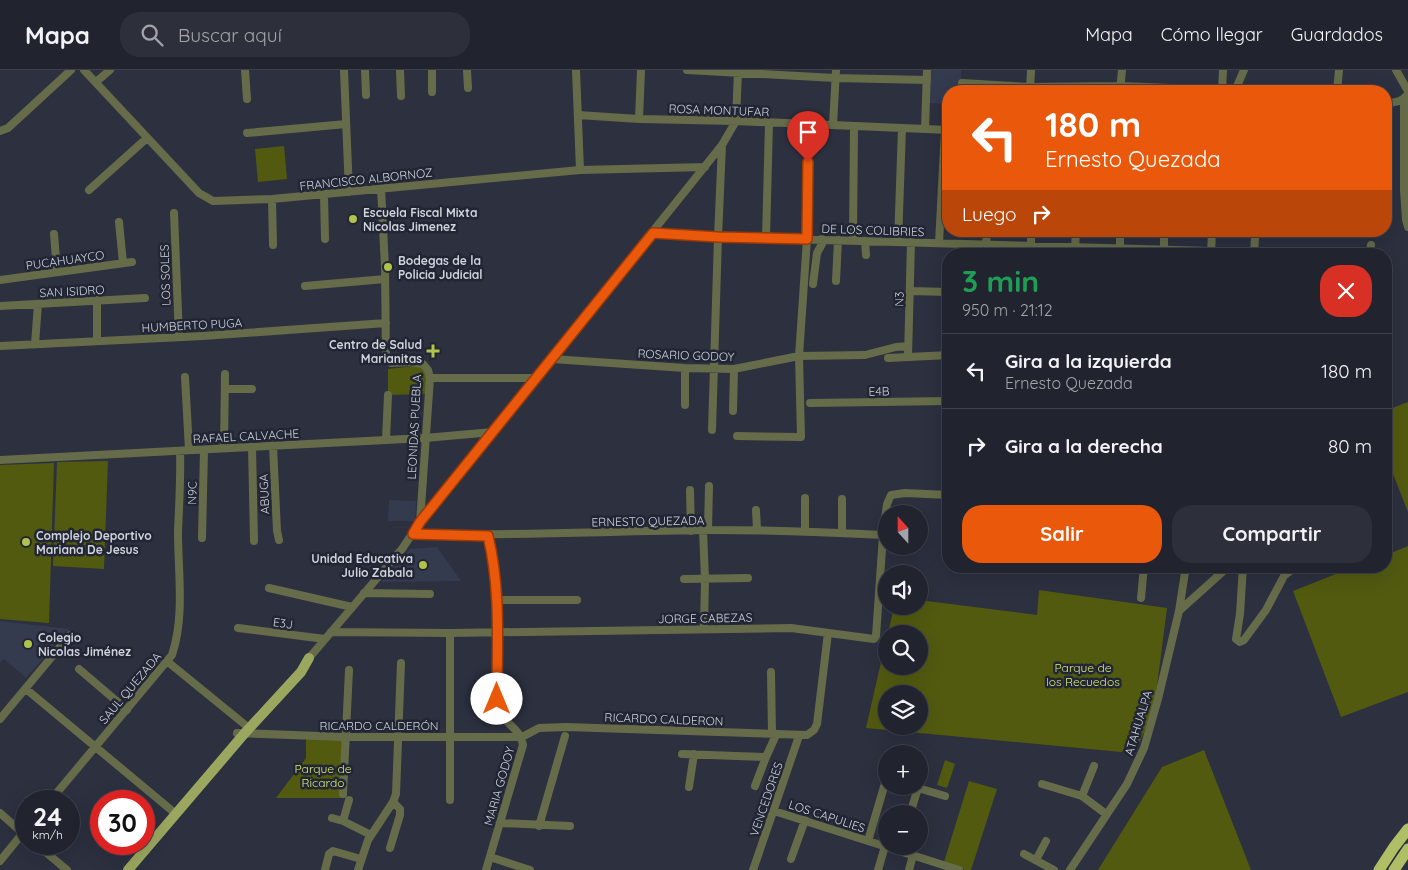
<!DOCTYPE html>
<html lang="es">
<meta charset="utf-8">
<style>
body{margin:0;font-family:Quicksand,sans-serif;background:#2d303b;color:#f1f3f6;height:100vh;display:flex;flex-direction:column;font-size:19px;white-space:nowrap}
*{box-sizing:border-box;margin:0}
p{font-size:16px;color:#a2a4aa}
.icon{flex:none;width:28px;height:28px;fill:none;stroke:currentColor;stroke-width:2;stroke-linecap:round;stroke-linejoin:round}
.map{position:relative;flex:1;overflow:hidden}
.side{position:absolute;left:942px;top:178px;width:450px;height:325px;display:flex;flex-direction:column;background:#21242f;border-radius:20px;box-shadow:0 5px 20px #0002,0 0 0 1px #3e414b}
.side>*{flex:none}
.guide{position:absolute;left:942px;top:15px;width:450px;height:152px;border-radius:20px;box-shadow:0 5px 20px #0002,0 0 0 1px #3e414b;background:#ea580c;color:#fff;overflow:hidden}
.needle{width:32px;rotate:339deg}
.tools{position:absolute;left:878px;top:435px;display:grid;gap:10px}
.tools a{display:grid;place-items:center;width:50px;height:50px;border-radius:50%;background:#21242f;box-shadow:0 5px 20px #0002,0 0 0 1px #3e414b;font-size:25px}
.speed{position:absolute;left:15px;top:720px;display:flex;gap:10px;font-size:25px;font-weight:700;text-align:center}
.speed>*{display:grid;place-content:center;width:65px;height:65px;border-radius:50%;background:#21242f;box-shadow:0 5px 20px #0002,0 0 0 1px #3e414b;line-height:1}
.speed small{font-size:12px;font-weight:400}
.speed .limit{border:8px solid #d22;background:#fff;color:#111}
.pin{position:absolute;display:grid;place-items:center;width:42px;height:42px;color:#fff;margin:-51px -21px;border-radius:50% 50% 50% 0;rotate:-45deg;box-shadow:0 0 5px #0007}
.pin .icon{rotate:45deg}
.me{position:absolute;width:55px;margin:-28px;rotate:0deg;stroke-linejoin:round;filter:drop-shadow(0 0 4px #0008)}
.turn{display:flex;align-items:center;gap:18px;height:105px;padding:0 20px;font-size:22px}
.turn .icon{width:65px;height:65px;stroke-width:2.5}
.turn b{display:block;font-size:35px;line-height:42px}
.then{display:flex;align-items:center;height:48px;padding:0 20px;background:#0003;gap:10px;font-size:19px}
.round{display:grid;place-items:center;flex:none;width:52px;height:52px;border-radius:20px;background:#2d303b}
.overview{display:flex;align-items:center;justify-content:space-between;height:85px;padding:0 20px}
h1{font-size:30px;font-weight:700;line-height:38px;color:#1e9e55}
.cta{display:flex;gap:10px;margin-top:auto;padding:10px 20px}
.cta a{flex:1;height:58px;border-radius:20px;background:#ea580c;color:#fff;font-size:20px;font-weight:700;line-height:58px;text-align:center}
.cta a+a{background:#2d303b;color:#f1f3f6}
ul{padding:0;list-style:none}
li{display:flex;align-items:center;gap:15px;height:75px;padding:0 20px;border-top:1px solid #3e414b}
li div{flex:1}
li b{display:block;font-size:19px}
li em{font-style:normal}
header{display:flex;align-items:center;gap:30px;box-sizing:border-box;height:70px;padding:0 25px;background:#21242f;border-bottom:1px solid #3e414b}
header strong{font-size:24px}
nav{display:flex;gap:28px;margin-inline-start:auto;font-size:18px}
.search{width:350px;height:45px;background:#2d303b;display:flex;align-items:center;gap:12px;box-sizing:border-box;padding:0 18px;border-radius:20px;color:#a2a4aa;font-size:19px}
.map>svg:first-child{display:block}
.built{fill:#353b4f}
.green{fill:#525a10;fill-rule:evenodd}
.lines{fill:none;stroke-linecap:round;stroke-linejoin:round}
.minor{stroke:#666c4a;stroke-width:8}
.major{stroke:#9ba75f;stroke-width:10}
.highway{stroke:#b0be66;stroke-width:11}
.route-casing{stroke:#983908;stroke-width:12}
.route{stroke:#ea580c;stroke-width:9}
.poi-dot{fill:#b2c34b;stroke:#222634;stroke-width:2}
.labels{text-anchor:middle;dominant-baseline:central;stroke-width:5;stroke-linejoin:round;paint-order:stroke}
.street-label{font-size:12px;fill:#d0d3dc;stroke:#222634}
.poi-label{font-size:12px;font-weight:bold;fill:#d0d3dc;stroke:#222634;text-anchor:start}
.park-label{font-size:12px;fill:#d8e974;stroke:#222634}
</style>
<header>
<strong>Mapa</strong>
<div class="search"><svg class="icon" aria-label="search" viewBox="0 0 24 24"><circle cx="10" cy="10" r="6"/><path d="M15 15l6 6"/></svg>Buscar aquí</div>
<nav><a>Mapa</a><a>Cómo llegar</a><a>Guardados</a></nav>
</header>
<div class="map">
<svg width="1408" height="800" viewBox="0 0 1408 800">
<rect width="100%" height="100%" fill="#2c303f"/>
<path class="built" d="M930,0H961V15L969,16V21H949V34L929,33Z
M389,430L416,431L415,451H388Z
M437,477L461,511L381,512L410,479Z
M0,551L69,559L26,608L4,589L0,593Z"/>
<path class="green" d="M284,76L287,109L258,112L255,79Z
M415,296L421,297L426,301L427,324L388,325V299Z
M1408,332V442L1386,386V350H1390V339Z
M108,391L104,499L53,496L57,392Z
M54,393L49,553L0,549V395Z
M1408,476V622L1341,647L1293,521L1356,496H1386V485Z
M1039,520L1167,538L1154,640L1139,673L1121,682L866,658L886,570V596H919V564H888L894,536H919V530L1037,545ZM886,624H919V656H886Z
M306,666L346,667V728H276L306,688Z
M1204,680L1251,800H1098L1162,697Z
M945,690L955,694L947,718L937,715Z
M969,711L997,719L971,800H966L944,792Z"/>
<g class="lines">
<path class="minor" d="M84,0L199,123L213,131L272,129L580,100L705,97
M245,0L247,29
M344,0L349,122
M365,0L366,25
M400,0L401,26
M432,0V22
M467,0L468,18
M576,0L580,100
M687,0L835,8L927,10
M1396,0L1408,21
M96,12L110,0
M962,13L1030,17L1120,16L1222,20
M1030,20L1031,0
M1120,21L1122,0
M1222,21L1223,0
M1235,21L1244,0
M1337,21L1339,0
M1404,29V120L1406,150L1408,157
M1386,33C1394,33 1402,32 1407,25
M578,45L639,49L736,51L949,60
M639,49L641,0
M833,55L836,0
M925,59L927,0
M0,61L8,58L71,0
M247,63L346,54
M381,118L385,197L386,288L391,293L410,292L423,294L428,300L430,308L420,452
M89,120L147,68
M324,124L325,169
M272,129L273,175
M174,143L179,267
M119,152L123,193
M1120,161V178
M653,163L718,167L1211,181
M54,164L57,202
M766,168L769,53
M853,170L854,56
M865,171L866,185
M898,172L902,58
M939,173L945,60
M986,174L987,161
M1031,175V161
M1075,177L1076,161
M1164,180V161
M1211,184L1212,161
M1254,184L1255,168
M1369,184L1371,175
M0,210L132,192
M836,211L838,170
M813,214L817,183L822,174V169
M305,216L385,209
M910,221L949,222
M0,236L145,228
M97,271V230
M35,274L38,234
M0,276L203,266L386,253
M908,287L911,172
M888,288L949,285
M552,289L685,298L734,299L799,286L865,285L896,277L908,276
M185,307L189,380
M430,308H536
M225,319H252
M810,333L949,331
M685,335V298
M733,341L734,299
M712,360L718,167L722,75
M737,366L801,367L799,286L807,169L808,54
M386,370L388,325
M273,376L277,461L279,470
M252,377L254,471
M224,378L225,304
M0,390L425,368L493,362
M690,420L691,461
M948,424L949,402
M805,428V461
M756,440L757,460
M703,460L705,509L704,559
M708,460L709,416
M842,463V429
M413,464C512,466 610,461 709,460C767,460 825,462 883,465
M202,468L204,380
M1110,496L1144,500
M1243,496L1240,544L1236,569L1240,572L1244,570L1266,540L1284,506L1294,498V496
M684,509L748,508
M269,518L352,537
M364,523L430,524
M1141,528L1144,496
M496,530H577
M1179,541L1229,496
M238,558L325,569
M331,562L450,563L791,558L874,569L876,566L883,465L887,434L891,425L905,423L949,425
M309,588L402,479L420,452L722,75L736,51L738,0
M168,592L249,658
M79,599L127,640
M771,602L772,664
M26,619L176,744
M0,649L70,565
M237,663L346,667H522
M522,667L539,658L566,657L807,665L814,660L817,654L828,563
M682,684L766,687L776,665
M1042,714L1082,726L1106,744
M755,716L766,687
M689,717L694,684
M343,724L349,600
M1082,726L1094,696
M450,730V563
M50,731L172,585C185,546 178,503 178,462C179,435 181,408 180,381
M774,741L959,800
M0,743L26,766
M910,744L918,718L945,726
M332,748L343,751L371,765
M343,751L349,730
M500,753L570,756
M539,756L565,666
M868,771L886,710
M36,774L67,800
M390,778L400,745V739L393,732
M1024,784L1054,800
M490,787L530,800
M791,789L805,750
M1036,790L1046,771
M0,791L26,759
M325,800L329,784L333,781L361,789
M358,800L368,770L393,732L396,724L401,593
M486,800L523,675C521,657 501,655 497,631C495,613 497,594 497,577C497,540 496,502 488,466
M753,800L799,666
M878,800L885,776
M909,800L913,785
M1070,800L1127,714L1144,678L1158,629L1179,541L1186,496"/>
<path class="major" d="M128,800L244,664L301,602L309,588"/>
<path class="highway" d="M1379,800L1394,777L1408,759
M1394,800L1408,779"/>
</g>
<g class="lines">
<g class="route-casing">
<path id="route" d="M497,629C497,575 501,519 488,466L413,464L420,452L653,163L718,167L807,169L808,92"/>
</g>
<use href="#route" class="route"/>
</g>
<g class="poi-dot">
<circle cx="353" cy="149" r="5"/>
<circle cx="388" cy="197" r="5"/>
<path d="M430.5 273.5h5v5h5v5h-5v5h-5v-5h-5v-5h5z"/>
<circle cx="26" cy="472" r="5"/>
<circle cx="423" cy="495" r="5"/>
<circle cx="28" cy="574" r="5"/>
</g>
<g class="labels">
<g class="street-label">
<text transform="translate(719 40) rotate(2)">ROSA MONTUFAR</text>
<text transform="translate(366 109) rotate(-6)">FRANCISCO ALBORNOZ</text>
<text transform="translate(873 160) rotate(2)">DE LOS COLIBRIES</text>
<text transform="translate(65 190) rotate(-8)">PUCAHUAYCO</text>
<text transform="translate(165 205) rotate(-92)">LOS SOLES</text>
<text transform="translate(72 221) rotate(-3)">SAN ISIDRO</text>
<text transform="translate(899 229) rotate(-88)">N3</text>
<text transform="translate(192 255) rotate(-3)">HUMBERTO PUGA</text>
<text transform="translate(686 285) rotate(2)">ROSARIO GODOY</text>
<text transform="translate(879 321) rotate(-1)">E4B</text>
<text transform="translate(414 357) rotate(-87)">LEONIDAS PUEBLA</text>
<text transform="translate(246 366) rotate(-3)">RAFAEL CALVACHE</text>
<text transform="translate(192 423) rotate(-89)">N9C</text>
<text transform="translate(264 424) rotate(-92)">ABUGA</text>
<text transform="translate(648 451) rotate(-1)">ERNESTO QUEZADA</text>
<text transform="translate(705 548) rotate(-1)">JORGE CABEZAS</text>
<text transform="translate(283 553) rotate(8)">E3J</text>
<text transform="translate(130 618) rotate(-50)">SAUL QUEZADA</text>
<text transform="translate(664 649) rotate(2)">RICARDO CALDERON</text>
<text transform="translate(1138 653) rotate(-73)">ATAHUALPA</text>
<text x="379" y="655">RICARDO CALDERÓN</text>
<text transform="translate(499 716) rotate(-74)">MARIA GODOY</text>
<text transform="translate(766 729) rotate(-71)">VENCEDORES</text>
<text transform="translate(827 746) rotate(18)">LOS CAPULIES</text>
</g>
<g class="poi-label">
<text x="363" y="142">Escuela Fiscal Mixta<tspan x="363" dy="14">Nicolas Jimenez</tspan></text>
<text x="398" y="190">Bodegas de la<tspan x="398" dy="14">Policia Judicial</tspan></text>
<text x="422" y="274" text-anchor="end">Centro de Salud<tspan x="422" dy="14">Marianitas</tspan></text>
<text x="36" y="465">Complejo Deportivo<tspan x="36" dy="14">Mariana De Jesus</tspan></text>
<text x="413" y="488" text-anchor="end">Unidad Educativa<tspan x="413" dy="14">Julio Zabala</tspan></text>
<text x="38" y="567">Colegio<tspan x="38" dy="14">Nicolas Jiménez</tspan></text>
</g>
<g class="park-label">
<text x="1083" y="597">Parque de<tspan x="1083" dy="14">los Recuedos</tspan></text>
<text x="323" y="698">Parque de<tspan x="323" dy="14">Ricardo</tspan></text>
</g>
</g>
</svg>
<div class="tools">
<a><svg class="needle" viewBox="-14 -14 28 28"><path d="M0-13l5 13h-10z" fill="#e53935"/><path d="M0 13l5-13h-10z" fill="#a2a4aa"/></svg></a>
<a><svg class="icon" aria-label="sound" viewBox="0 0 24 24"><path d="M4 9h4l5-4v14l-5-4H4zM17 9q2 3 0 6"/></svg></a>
<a><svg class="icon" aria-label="search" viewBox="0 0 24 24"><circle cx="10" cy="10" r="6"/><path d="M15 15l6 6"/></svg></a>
<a><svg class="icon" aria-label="layers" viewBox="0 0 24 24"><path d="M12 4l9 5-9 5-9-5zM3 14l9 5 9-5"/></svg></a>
<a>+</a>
<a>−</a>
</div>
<div class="speed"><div>24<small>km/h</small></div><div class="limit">30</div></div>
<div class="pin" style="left:808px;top:92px;background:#d93025"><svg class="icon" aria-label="arrive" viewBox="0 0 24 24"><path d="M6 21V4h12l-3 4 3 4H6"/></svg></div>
<svg class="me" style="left:497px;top:629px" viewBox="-20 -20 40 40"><circle r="19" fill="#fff"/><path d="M0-13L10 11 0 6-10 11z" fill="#ea580c"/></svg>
<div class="guide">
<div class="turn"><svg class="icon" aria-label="left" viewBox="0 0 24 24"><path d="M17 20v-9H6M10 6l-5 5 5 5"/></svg><div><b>180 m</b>Ernesto Quezada</div></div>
<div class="then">Luego<svg class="icon" aria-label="right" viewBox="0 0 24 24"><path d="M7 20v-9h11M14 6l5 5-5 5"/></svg></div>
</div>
<section class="side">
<div class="overview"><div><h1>3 min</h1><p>950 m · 21:12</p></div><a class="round" style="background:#d93025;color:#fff"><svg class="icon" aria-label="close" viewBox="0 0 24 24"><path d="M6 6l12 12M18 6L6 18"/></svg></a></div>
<ul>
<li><svg class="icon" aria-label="left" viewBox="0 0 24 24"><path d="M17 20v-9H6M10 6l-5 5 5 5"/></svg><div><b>Gira a la izquierda</b><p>Ernesto Quezada</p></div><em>180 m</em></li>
<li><svg class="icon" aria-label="right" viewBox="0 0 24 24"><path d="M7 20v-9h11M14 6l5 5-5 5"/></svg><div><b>Gira a la derecha</b></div><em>80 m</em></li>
</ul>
<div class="cta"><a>Salir</a><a>Compartir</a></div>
</section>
</div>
